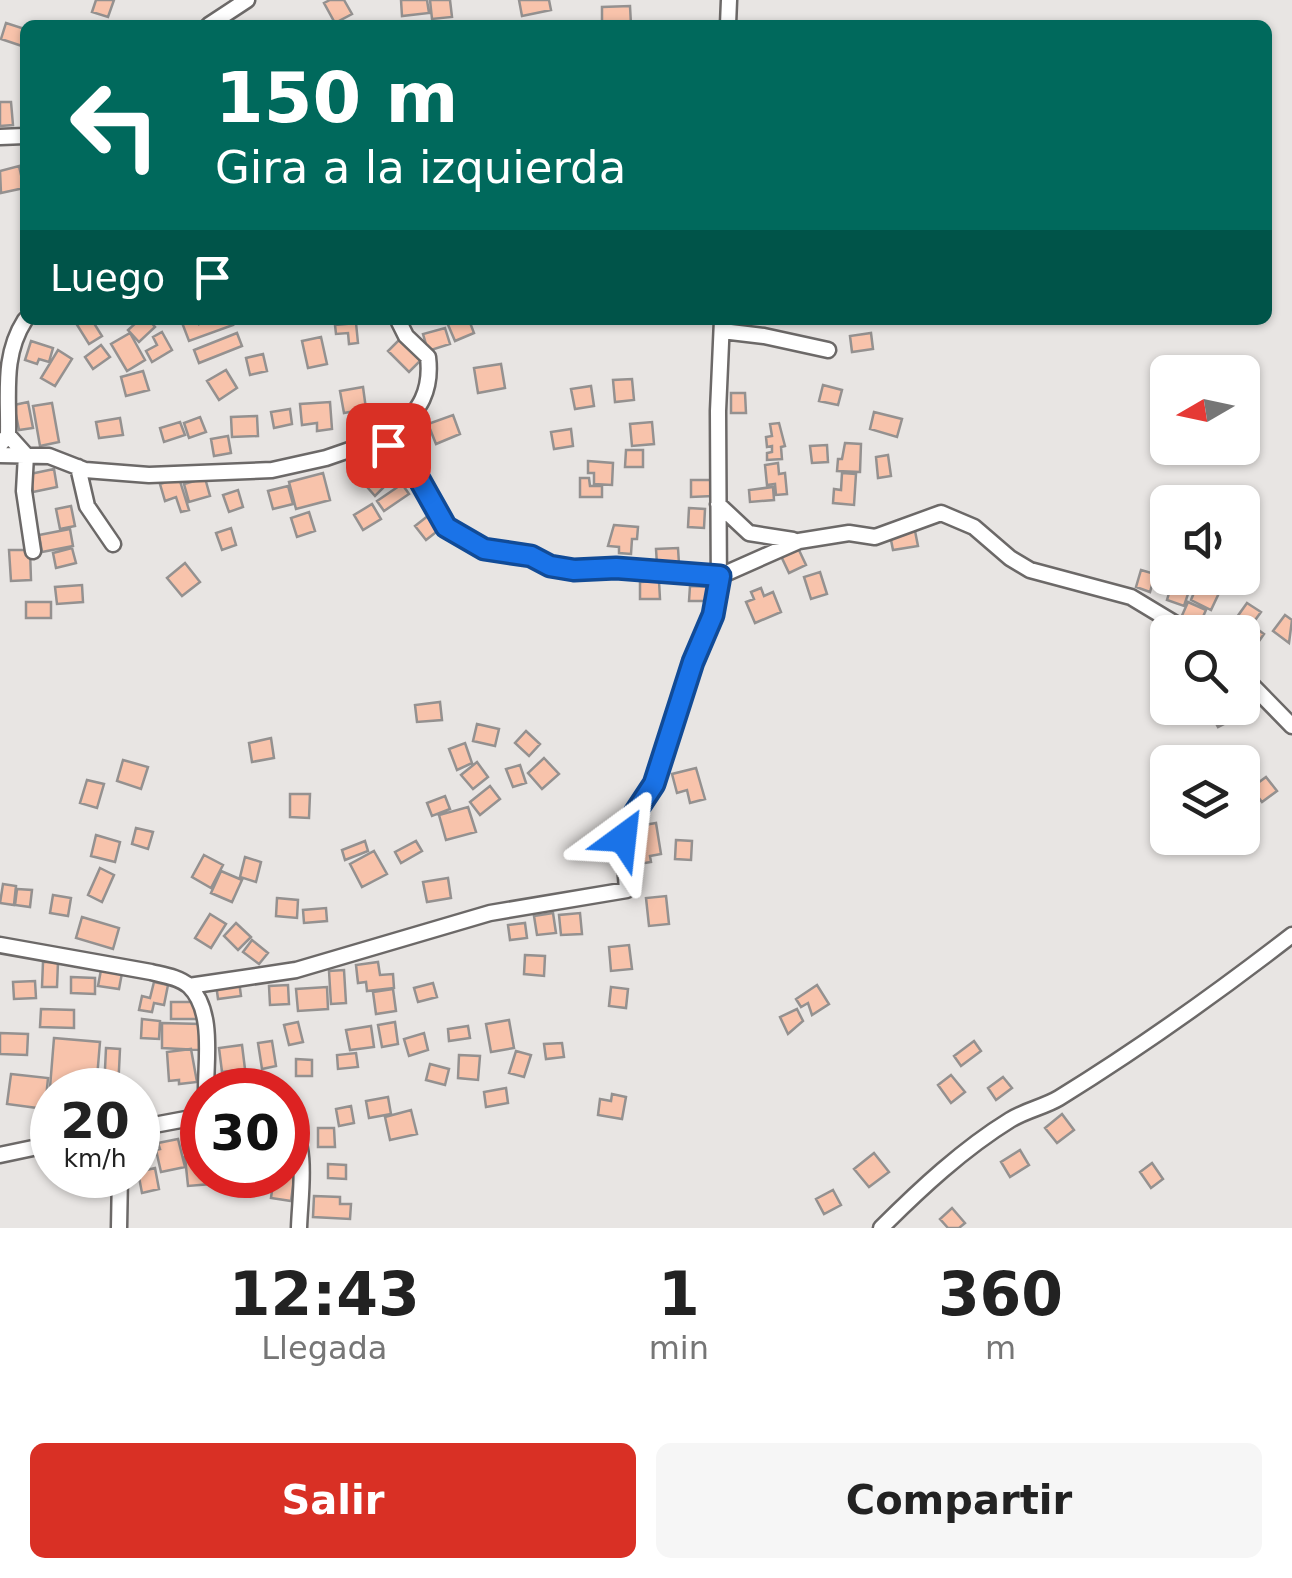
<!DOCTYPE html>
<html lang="es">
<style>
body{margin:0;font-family:"DejaVu Sans",sans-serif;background:#f6f6f6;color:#222;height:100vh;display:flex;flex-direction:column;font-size:38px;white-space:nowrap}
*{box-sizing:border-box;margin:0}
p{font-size:32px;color:#767676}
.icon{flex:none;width:55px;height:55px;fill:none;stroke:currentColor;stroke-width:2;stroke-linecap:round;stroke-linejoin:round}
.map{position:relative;height:1228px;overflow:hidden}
.panel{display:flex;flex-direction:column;background:#fff;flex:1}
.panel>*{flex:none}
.top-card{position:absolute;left:20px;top:20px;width:1252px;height:305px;border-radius:15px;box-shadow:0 2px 8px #0004;background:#00695c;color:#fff;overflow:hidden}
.needle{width:65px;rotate:261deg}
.controls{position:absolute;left:1150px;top:355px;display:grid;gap:20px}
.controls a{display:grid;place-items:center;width:110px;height:110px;border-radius:15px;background:#fff;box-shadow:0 2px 8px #0004;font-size:50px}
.speed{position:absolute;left:30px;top:1068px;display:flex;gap:20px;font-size:50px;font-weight:700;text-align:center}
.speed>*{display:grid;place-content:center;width:130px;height:130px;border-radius:50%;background:#fff;box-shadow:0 2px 8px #0004;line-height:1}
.speed small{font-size:25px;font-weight:400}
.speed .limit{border:15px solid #d22;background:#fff;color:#111}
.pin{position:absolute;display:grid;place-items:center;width:85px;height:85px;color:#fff;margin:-42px;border-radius:20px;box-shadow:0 5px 15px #0006}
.me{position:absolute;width:110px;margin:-55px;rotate:30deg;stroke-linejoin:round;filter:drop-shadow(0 0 8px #0008)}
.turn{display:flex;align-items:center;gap:35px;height:210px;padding:0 30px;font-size:45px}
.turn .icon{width:130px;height:130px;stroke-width:2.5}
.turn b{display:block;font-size:70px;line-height:85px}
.then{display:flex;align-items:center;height:95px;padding:0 30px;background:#0003;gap:20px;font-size:38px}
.eta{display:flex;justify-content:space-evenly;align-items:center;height:170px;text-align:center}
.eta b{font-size:60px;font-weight:600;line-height:70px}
.cta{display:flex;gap:20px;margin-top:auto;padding:20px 30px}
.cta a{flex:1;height:115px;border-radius:15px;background:#d93025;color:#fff;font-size:40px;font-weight:600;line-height:115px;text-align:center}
.cta a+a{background:#f6f6f6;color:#222}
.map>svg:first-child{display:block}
.building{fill:#f8c3ab;stroke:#949190;stroke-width:2.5}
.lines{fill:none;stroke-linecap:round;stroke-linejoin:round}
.street-casing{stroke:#6c6968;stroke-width:19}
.street{stroke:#fff;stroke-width:14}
.route-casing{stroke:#114b97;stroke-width:25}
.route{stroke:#1a73e8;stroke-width:18}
</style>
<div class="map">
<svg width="1292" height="1228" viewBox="0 0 1292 1228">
<rect width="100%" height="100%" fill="#e8e5e3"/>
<path class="building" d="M96,0H114L108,17L92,12Z
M330,0H344L352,14L335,23L324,3Z
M401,0H427L429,13L402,16Z
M430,0H450L452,17L432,19Z
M519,0H549L551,10L522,16Z
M630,6L631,25H602V7Z
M6,23L25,29L22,46L1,39Z
M0,102H11L13,125L0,126Z
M19,166L24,188L1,193L0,171Z
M74,320H92L102,336L89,344Z
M139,320H149L155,327L139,342L128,330Z
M181,320H198L199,324L209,320H231L233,325L189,341Z
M446,320H469L474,333L455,341Z
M356,323L358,343L349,344L348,333L336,334L335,325Z
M445,328L450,344L428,351L423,334Z
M162,332L172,350L152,362L146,351L157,345L153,337Z
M130,333L145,360L127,371L111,344Z
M237,333L242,346L199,363L194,350Z
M871,333L873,349L852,352L850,336Z
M321,337L327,364L308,368L302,341Z
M402,337L423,358L409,372L388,351Z
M31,341L53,348L49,362L39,359L37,364L25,360Z
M101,345L110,357L93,369L85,357Z
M58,350L72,359L55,386L41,378Z
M263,354L267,371L250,375L246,358Z
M501,364L505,388L478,393L474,368Z
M226,370L237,388L219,400L207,381Z
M143,371L149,390L126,396L121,377Z
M632,379L634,400L615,402L613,380Z
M823,385L842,390L838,405L819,401Z
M591,386L594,406L575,409L571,389Z
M363,387L366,409L344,413L340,391Z
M731,393H745L746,413H731Z
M28,402L33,428L19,430L14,405Z
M330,402L332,429L317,431V423L302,425L300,404Z
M52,403L59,442L40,446L33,406Z
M290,409L292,424L274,428L271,412Z
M874,412L902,419L897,437L870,429Z
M453,415L460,434L436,444L428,424Z
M257,416L258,436L232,437L231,417Z
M200,417L206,432L189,438L184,423Z
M120,418L123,435L99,438L96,422Z
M180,422L185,435L164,442L160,428Z
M652,422L654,444L632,446L630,424Z
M779,423L785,446L781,447L782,459L767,460V453L772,452V446L767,447L766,437L772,436L770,424Z
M571,429L573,446L554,449L551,432Z
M228,436L231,453L214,456L211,439Z
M845,443L861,444L860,472L837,471L838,459H842Z
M827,445L828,462L812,463L810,446Z
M626,450H643V467H625Z
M888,455L891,476L878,478L876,457Z
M588,461L613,463L612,485L594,484V473H588Z
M778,463L779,474L785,473L787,494L776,495L775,484L767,485L765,465Z
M377,465L391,480L375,496L361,480Z
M54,469L57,487L33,492L30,474Z
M323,473L330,500L296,509L289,482Z
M842,473L856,474L854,505L833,503L834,489L841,490Z
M179,478L189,510L181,512L176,497L165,501L160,484Z
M205,478L210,496L189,502L184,484Z
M580,478H589L590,486H602V497H580Z
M691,480H713V496L691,497Z
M402,484L409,494L384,511L377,501Z
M288,486L293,504L273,509L268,491Z
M773,487L774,500L750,502L749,490Z
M238,490L243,507L229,512L223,495Z
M372,504L381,519L363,530L354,515Z
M71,506L75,526L60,529L56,509Z
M689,508L705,509L704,528L688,527Z
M309,512L315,531L297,537L291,518Z
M429,515L440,529L426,540L415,526Z
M614,525L638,527L637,539H632L631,554L619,553V547L608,546Z
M231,528L236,545L222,550L216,533Z
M70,529L73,546L42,552L39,535Z
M915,531L918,546L893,550L890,535Z
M72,548L76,563L56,568L53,553Z
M678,548L679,564L657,565L656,549Z
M798,548L806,565L789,573L781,556Z
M9,550H30L31,580L11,581Z
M185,563L200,582L182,596L167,578Z
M1141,570L1155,574L1150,592L1136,587Z
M820,572L827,594L811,599L804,577Z
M1182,579L1192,582L1184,606L1167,600L1170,590L1178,593Z
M659,581L660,599H640V582Z
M1198,583L1219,593L1211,610L1191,600Z
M82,585L83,602L57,604L55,587Z
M690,586L710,587L709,601H689Z
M761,588L764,596L773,592L781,612L755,623L746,602L754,599L751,592Z
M26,602H51V618H26Z
M1188,602L1206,610L1198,628L1180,620Z
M1247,603L1261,612L1253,623L1237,617Z
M1285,615L1292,620L1289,643L1273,631Z
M1249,623L1264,634L1252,651L1242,644V632Z
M440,702L442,720L417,722L415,705Z
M1208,708H1228L1234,719L1218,727Z
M477,724L499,729L495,746L473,741Z
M526,731L540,744L529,756L515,743Z
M271,738L274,758L252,762L249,743Z
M465,743L472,763L457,770L449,749Z
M544,758L559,774L542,789L528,773Z
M123,760L148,767L141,789L117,781Z
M477,762L488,777L473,789L461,775Z
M520,765L526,783L513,787L506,769Z
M696,768L705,799L690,803L687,790L677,793L672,774Z
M1266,777L1277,791L1262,802L1251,788Z
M87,780L104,784L97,808L80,803Z
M490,786L500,799L480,815L470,802Z
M290,794H310L309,818L290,817Z
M445,796L450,809L432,816L427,803Z
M468,807L476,832L446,840L439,815Z
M656,823L661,854L650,856L651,862L638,864L632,827Z
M136,828L153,832L148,849L132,844Z
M96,835L120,842L115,862L91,856Z
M676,840L692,841L691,860L675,859Z
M365,841L368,851L345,860L342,850Z
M416,841L422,851L401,863L395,852Z
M374,851L387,874L362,887L350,864Z
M204,855L223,865L211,888L192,877Z
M245,857L261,862L256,882L240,877Z
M100,868L114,875L102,902L88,895Z
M221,871L242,880L232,902L211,893Z
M448,878L451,898L427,902L423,882Z
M3,884L16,886L14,905L0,903Z
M17,889L32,890L30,907L15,905Z
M53,895L71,898L68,916L50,913Z
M666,896L669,924L649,926L646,898Z
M277,898L298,900L297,918L276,916Z
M326,908L327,921L304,923L303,910Z
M553,913L556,933L537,935L534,916Z
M580,913L582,934L561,935L559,915Z
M210,914L226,924L211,948L195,938Z
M82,917L119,928L113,949L76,938Z
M236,923L251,937L238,950L224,936Z
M525,923L527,938L510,940L508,925Z
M252,940L268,953L259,964L243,952Z
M629,945L632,969L611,971L609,947Z
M525,955L545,956L544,976L524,974Z
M43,962H58L57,987H42Z
M378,962L380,975L393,974L394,988L367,991L366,982L358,983L356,965Z
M101,970L122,973L119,989L98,986Z
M344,970L346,1003L331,1004L329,971Z
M71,977L95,978V994L71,993Z
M35,981L36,998L14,999L13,982Z
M239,981L241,996L218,999L216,984Z
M154,982L168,985L164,1005L154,1003L152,1012L139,1010L142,996L150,998Z
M433,983L437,997L418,1002L414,988Z
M288,985L289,1004L270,1005L269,986Z
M817,985L829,1004L812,1015L808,1003L801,1007L796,999Z
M327,987L328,1009L298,1011L296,989Z
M611,987L628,989L626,1008L609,1006Z
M393,989L396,1011L376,1014L373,992Z
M171,1002H197V1019H171Z
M41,1009L74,1010V1028L40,1027Z
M797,1009L803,1021L788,1034L780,1017Z
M142,1019L160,1021L159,1039L141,1038Z
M509,1020L514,1048L491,1052L486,1024Z
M298,1022L303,1042L289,1045L284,1025Z
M395,1022L398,1044L382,1047L378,1025Z
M162,1023L201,1024L200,1050L162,1048Z
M371,1026L374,1047L350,1050L346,1030Z
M468,1026L470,1038L449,1041L448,1029Z
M0,1033L28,1034L27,1055L0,1054Z
M424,1033L428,1050L409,1056L404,1039Z
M54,1038L100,1042L96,1090H52V1100H49Z
M272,1041L276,1066L262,1069L258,1043Z
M974,1041L981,1051L961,1066L954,1056Z
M562,1043L564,1057L546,1059L544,1044Z
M242,1045L245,1069L222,1072L219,1048Z
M106,1048L120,1049L118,1090H104Z
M191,1049L197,1082L179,1084V1080L169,1081L167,1052Z
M516,1051L531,1055L524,1077L509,1073Z
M356,1053L358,1067L338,1069L337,1055Z
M459,1055L480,1056L478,1080L458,1078Z
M296,1059L312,1060V1076H296Z
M430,1064L449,1069L445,1085L426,1080Z
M11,1074L48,1078L45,1109L7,1104Z
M951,1075L965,1092L951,1103L938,1085Z
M1003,1077L1012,1088L996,1100L988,1088Z
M268,1078L270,1090H237L236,1083Z
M506,1088L508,1103L486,1107L484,1092Z
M612,1094L626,1097L622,1119L598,1115L600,1099L611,1101Z
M388,1097L391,1114L369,1118L366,1101Z
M351,1106L354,1123L339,1126L336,1109Z
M411,1110L417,1134L390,1140L385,1117Z
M1062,1114L1074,1130L1057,1143L1045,1128Z
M318,1128H334L335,1147H318Z
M178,1139L185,1167L161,1172L156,1150L160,1149L158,1143Z
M1020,1150L1029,1165L1010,1177L1001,1162Z
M874,1153L889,1172L869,1187L854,1169Z
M202,1155V1175H210L211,1184L188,1186L185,1157Z
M1152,1163L1163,1179L1151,1188L1140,1172Z
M328,1164L346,1165V1179L328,1178Z
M155,1168L159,1189L142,1193L138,1172Z
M288,1171L295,1172L291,1201L271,1198L274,1175H288Z
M833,1190L841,1205L824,1214L816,1199Z
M314,1196L340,1197V1204H351L350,1219L313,1217Z
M952,1208L965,1223L959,1228H948L940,1219Z"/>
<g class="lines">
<g class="street-casing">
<path id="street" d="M209,25L247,0
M728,25L729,0
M0,137L25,136
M722,331L764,336L828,350
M8,435L26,455L24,491L33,551
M0,445L8,435C9,394 2,356 25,320
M388,445C413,414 433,399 428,357L406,336L399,322
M0,455L49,456L85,470L149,475L272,470L326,458L355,448L388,445L405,454L446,527L484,549L531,556L550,566L574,570L616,568L720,576L799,541L849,533L875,537L941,513L974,527L1010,558L1030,570L1131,597L1189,632
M78,467L87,506L113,544
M718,504L749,533L793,540
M1242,675L1292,726
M0,945L151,972C163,975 179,977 189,986C214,1010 206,1059 206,1090
M189,986L296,970L490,913L627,890L623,838L625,828L654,784L693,662L719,596L718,411L722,320
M288,1117C309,1146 300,1194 299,1228
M138,1128L202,1116
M0,1155L52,1144
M119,1228L120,1175
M881,1228C920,1189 963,1149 1010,1120C1026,1110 1044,1107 1059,1098C1140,1048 1217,993 1292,935"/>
</g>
<use href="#street" class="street"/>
</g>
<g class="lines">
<g class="route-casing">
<path id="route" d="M388,445L405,454L446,527L484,549L531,556L550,566L574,570L616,568L720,576L713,615L693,662L654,784L625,828L623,838"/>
</g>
<use href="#route" class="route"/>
</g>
</svg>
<div class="controls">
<a><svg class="needle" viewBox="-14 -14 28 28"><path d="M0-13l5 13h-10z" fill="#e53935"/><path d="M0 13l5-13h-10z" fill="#767676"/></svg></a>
<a><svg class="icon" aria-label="sound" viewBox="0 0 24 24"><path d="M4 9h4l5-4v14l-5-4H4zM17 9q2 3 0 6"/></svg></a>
<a><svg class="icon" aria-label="search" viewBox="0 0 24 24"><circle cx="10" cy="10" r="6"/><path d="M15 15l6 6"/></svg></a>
<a><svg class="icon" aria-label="layers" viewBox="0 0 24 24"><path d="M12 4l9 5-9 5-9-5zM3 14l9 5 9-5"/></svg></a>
</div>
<div class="speed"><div>20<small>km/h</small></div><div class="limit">30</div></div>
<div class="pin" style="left:388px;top:445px;background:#d93025"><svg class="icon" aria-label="arrive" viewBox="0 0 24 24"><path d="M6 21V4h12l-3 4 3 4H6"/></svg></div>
<svg class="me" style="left:623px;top:838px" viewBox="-20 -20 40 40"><path d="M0-17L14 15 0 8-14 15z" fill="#1a73e8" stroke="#fff" stroke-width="4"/></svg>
<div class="top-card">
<div class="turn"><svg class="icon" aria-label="left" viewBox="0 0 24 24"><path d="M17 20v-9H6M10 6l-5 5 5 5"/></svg><div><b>150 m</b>Gira a la izquierda</div></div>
<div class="then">Luego<svg class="icon" aria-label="arrive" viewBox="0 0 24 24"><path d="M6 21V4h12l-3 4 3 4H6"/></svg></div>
</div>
</div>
<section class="panel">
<div class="eta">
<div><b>12:43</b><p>Llegada</p></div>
<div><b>1</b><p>min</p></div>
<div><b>360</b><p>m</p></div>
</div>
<div class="cta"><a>Salir</a><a>Compartir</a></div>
</section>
